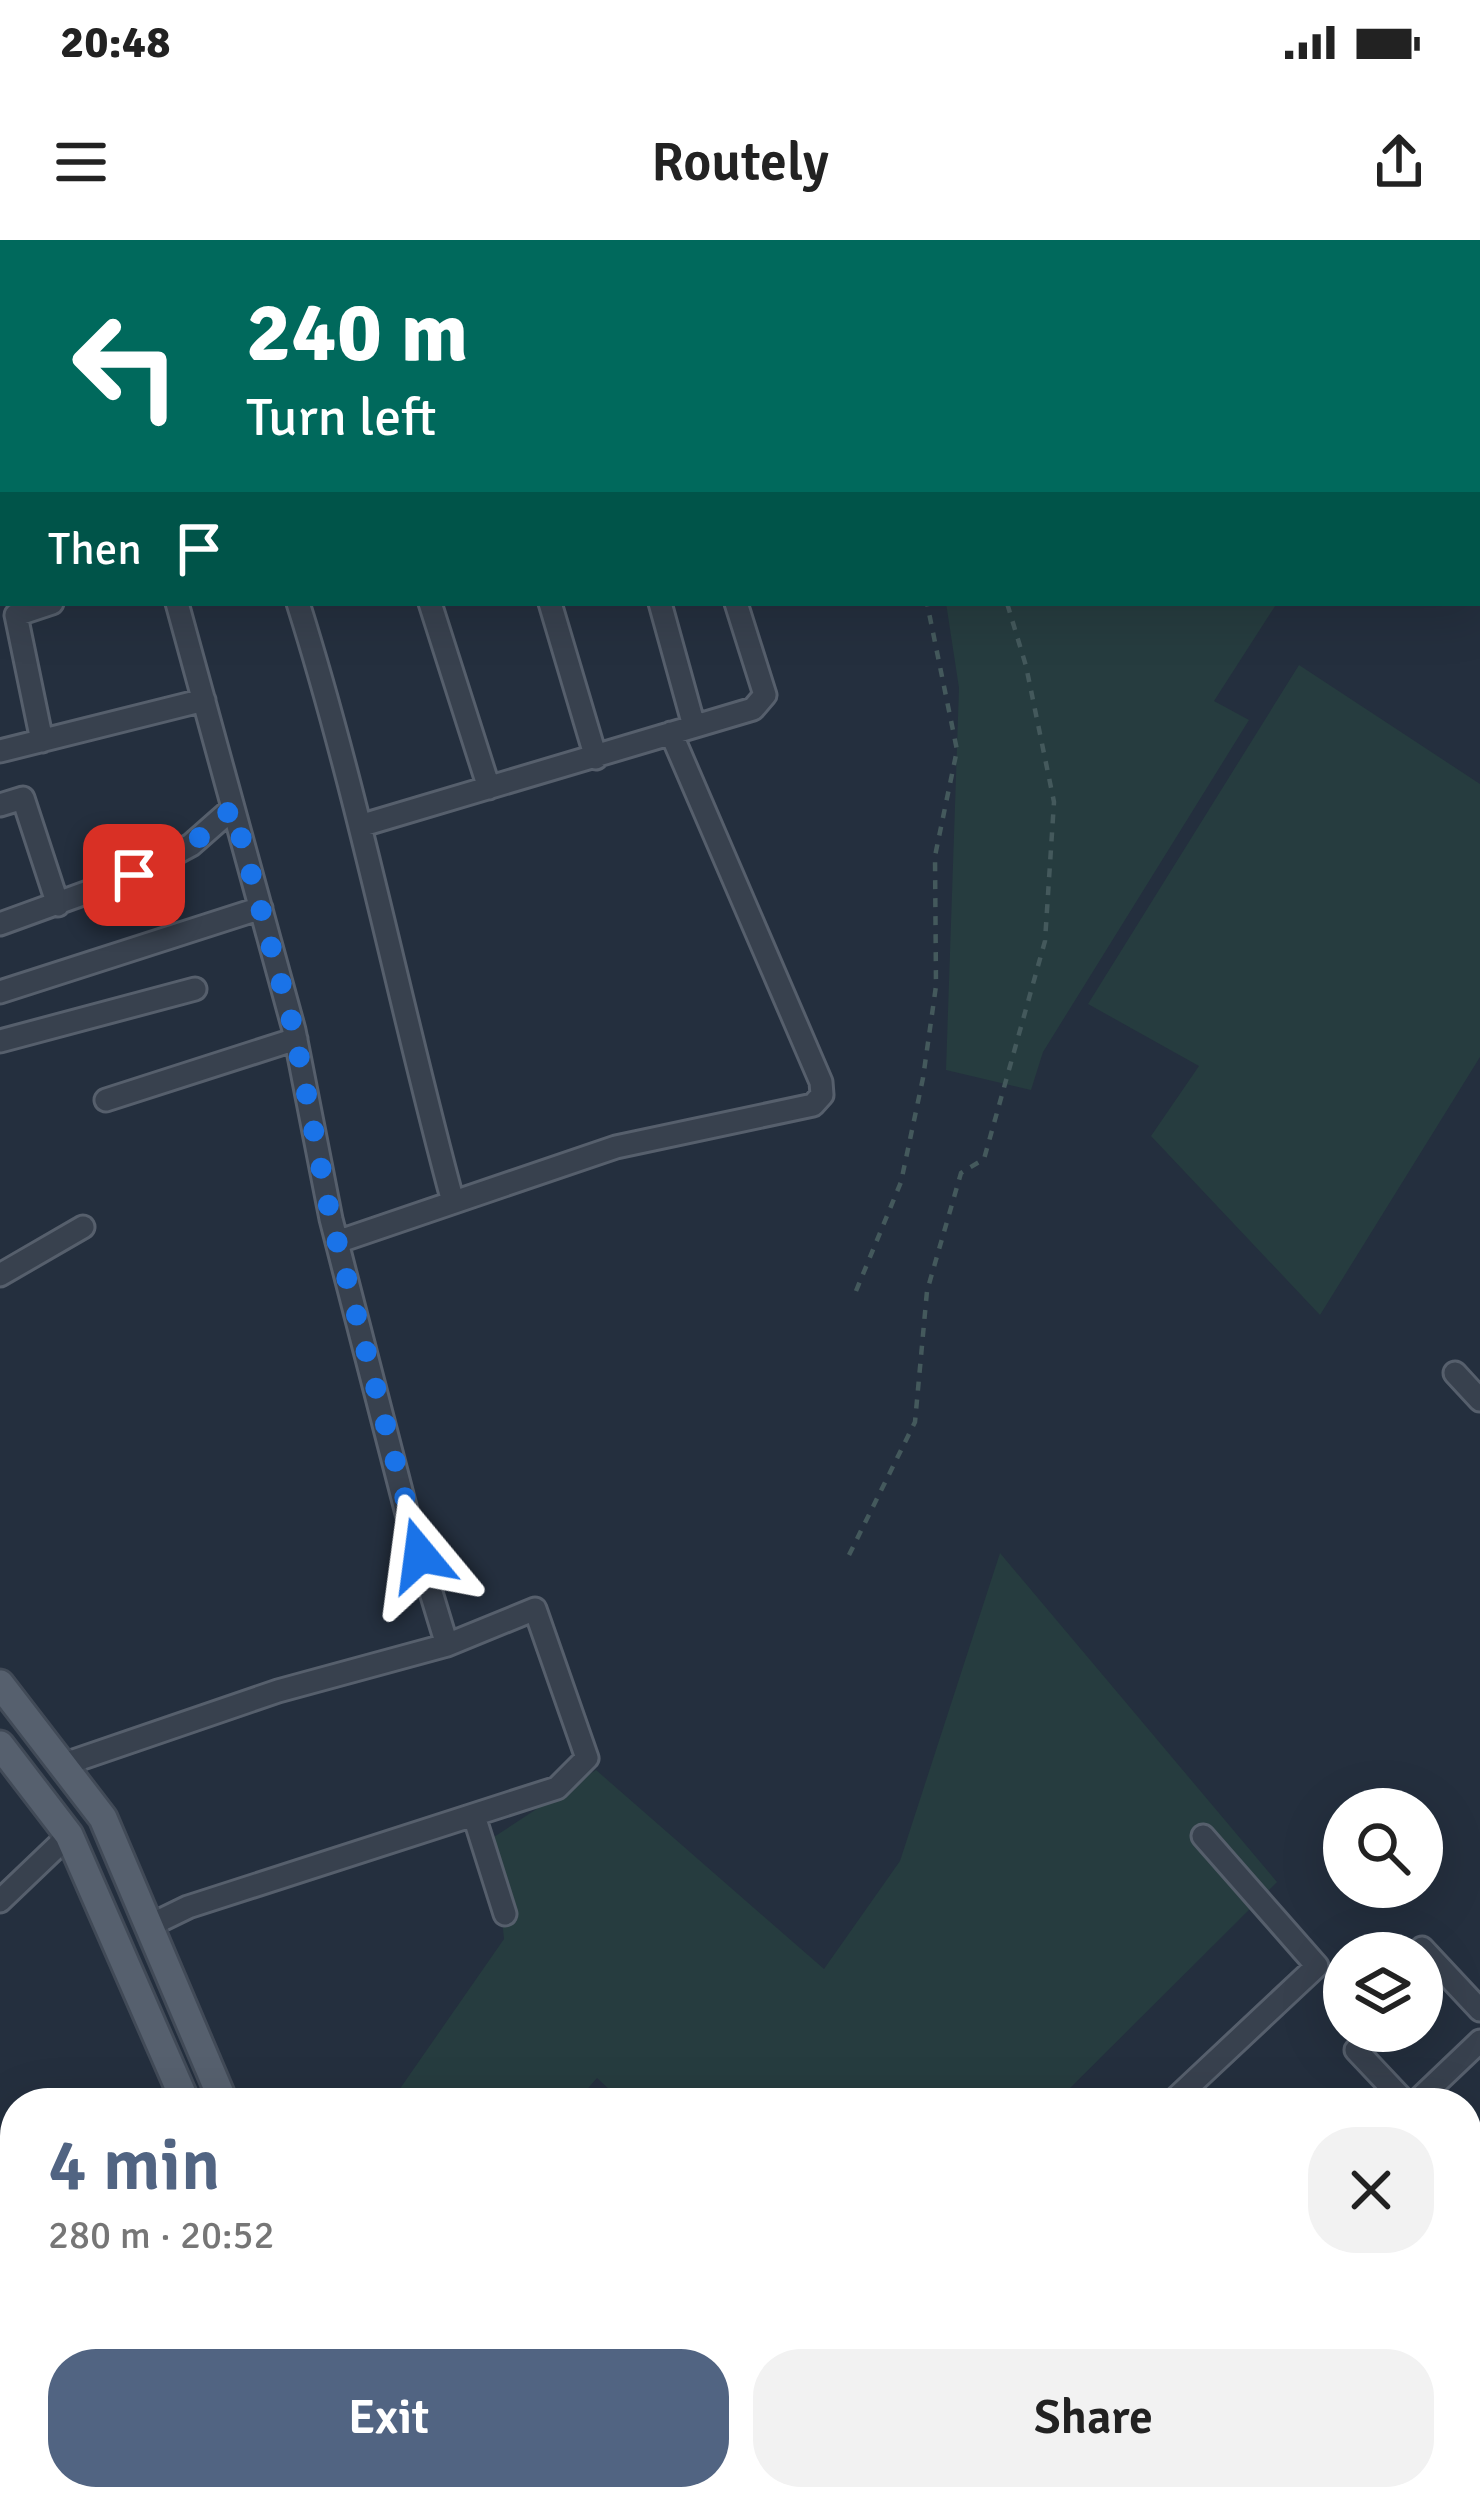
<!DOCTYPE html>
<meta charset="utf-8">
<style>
body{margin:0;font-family:Signika,sans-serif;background:#f2f2f2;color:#222;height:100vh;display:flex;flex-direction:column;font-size:45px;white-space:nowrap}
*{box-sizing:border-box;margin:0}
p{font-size:39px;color:#767676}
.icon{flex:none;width:66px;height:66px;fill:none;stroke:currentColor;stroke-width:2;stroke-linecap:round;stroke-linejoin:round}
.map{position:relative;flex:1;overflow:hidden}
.sheet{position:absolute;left:0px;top:1848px;width:1482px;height:423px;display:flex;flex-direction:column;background:#fff;border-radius:48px 48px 0 0;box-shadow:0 12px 48px #0002}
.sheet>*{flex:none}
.hud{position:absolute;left:0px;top:0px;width:1482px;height:366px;box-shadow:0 12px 48px #0002;background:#00695c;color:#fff;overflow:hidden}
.fabs{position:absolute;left:1323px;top:1548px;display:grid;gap:24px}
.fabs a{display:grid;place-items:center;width:120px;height:120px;border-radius:50%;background:#fff;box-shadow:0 12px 48px #0002;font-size:60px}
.pin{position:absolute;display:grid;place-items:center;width:102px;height:102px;color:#fff;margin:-51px;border-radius:24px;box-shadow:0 6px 18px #0006}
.me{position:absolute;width:132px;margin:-66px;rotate:344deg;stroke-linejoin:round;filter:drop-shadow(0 0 9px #0008)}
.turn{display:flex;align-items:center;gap:42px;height:252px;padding:0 48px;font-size:54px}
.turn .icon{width:156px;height:156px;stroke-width:2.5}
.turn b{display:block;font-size:84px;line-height:102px}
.then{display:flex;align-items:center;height:114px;padding:0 48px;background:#0003;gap:24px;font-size:45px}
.round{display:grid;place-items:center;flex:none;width:126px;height:126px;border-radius:48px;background:#f2f2f2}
.summary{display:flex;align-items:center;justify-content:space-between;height:204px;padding:0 48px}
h1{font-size:72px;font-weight:600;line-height:90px;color:#516482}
.cta{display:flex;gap:24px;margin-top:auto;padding:24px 48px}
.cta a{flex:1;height:138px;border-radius:48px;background:#516482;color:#fff;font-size:48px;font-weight:600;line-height:138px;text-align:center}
.cta a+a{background:#f2f2f2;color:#222}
.status{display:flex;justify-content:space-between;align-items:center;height:84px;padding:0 60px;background:#fff;direction:ltr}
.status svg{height:33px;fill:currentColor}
header{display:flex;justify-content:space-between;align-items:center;height:156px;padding:0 48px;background:#fff;font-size:54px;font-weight:600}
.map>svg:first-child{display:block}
.green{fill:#263c3f}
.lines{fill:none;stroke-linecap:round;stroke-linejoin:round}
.stream{stroke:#394c67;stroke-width:6}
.minor-casing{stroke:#565f6c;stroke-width:27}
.major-casing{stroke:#414a57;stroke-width:33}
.path{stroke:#44595c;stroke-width:4.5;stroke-dasharray:9 9;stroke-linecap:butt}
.minor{stroke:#38414e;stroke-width:21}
.major{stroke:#56606e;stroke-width:27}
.route{stroke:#1a73e8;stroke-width:21;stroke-dasharray:0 37.8}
</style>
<div class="status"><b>20:48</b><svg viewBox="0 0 49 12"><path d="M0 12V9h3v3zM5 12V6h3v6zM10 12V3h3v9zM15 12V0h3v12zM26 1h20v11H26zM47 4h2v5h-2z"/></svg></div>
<header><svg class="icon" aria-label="menu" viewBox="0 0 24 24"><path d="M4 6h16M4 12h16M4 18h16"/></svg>Routely<svg class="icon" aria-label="share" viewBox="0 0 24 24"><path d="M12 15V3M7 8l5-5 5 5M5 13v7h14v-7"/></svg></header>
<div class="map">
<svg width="1480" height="2269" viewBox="0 0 1480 2269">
<rect width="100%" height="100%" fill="#242f3e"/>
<path class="green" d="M946,363H1277L1214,461L1249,480L1043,812L1031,850L946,830L959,448Z
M1299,425L1480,544V817L1320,1075L1151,896L1199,826L1088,764Z
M1000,1313L1277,1642L1055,1863H624L597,1838L575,1863H390L504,1699L494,1597L596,1530L824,1729L900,1621Z
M1480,1931V2118L1467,2125V1943Z
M563,2256H620L607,2269H580Z
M1130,2256H1284L1269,2269H1116Z"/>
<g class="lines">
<path class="stream" d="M1467,2112L1480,2104
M1248,2269L1264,2256"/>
<g class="minor-casing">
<path id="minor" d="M39,0L40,3
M188,0L189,3
M945,0V3
M1203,3L1233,0
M1479,32L1480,31
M0,58L3,56
M177,363L294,790L331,979L406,1270L447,1405
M298,363C360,560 399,763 453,962
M430,363L489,548
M550,363L596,518
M660,363L694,486
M42,501L16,375L52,363
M0,511L204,460
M0,565L23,558L58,665
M363,585L753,469L765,455L736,363
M0,684L135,635L191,605L233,568
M0,752L261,668
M0,801L195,749
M106,860L296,799
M337,1002L616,907L813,865L822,855L821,842L671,493
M0,1035L83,987
M1455,1133L1480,1160
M62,1525L278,1451L447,1405L535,1369L587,1518L557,1548L188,1667L149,1686
M474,1576L505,1674
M0,1661L69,1595
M1422,1708L1480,1770
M1356,1810L1406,1863
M1171,1863L1317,1726L1203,1596
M1415,1863L1480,1801
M0,1945L15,1930
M0,2083L15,2068
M0,2170L15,2154
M1467,2204L1480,2225
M1369,2256L1378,2269
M122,2269L129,2256
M748,2269L761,2256
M990,2269L1003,2256"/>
</g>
<g class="major-casing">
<path id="major" d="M0,1444L103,1578L224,1863
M0,1505L69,1595L186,1863
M474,2256L490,2269
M518,2256L534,2269"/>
</g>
<path class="path" d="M856,1051L901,942L923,838L936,746L935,616L957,510L927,363
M849,1315L915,1182L927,1051L961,933L984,919L1045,701L1054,562L1026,426L1007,363"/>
<use href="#minor" class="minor"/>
<use href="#major" class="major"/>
</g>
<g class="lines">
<path class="route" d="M134,635L191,605L233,568L294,790L331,979L420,1315"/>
</g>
</svg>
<div class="fabs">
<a><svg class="icon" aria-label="search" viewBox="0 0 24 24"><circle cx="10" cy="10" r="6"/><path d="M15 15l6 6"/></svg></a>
<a><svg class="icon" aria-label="layers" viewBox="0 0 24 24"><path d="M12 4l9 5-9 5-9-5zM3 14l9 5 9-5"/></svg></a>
</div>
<div class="pin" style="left:134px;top:635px;background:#d93025"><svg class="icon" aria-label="arrive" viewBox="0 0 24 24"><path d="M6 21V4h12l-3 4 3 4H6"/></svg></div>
<svg class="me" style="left:420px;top:1315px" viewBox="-20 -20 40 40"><path d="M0-17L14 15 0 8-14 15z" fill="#1a73e8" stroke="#fff" stroke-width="4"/></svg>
<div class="hud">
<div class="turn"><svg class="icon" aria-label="left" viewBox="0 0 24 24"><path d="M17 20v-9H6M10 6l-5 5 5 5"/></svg><div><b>240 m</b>Turn left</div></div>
<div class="then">Then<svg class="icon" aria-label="arrive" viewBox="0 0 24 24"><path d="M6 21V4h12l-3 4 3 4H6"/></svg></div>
</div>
<section class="sheet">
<div class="summary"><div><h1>4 min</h1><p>280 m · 20:52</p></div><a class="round"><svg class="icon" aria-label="close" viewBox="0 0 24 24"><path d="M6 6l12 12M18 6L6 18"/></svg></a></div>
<div class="cta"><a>Exit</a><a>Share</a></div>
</section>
</div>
